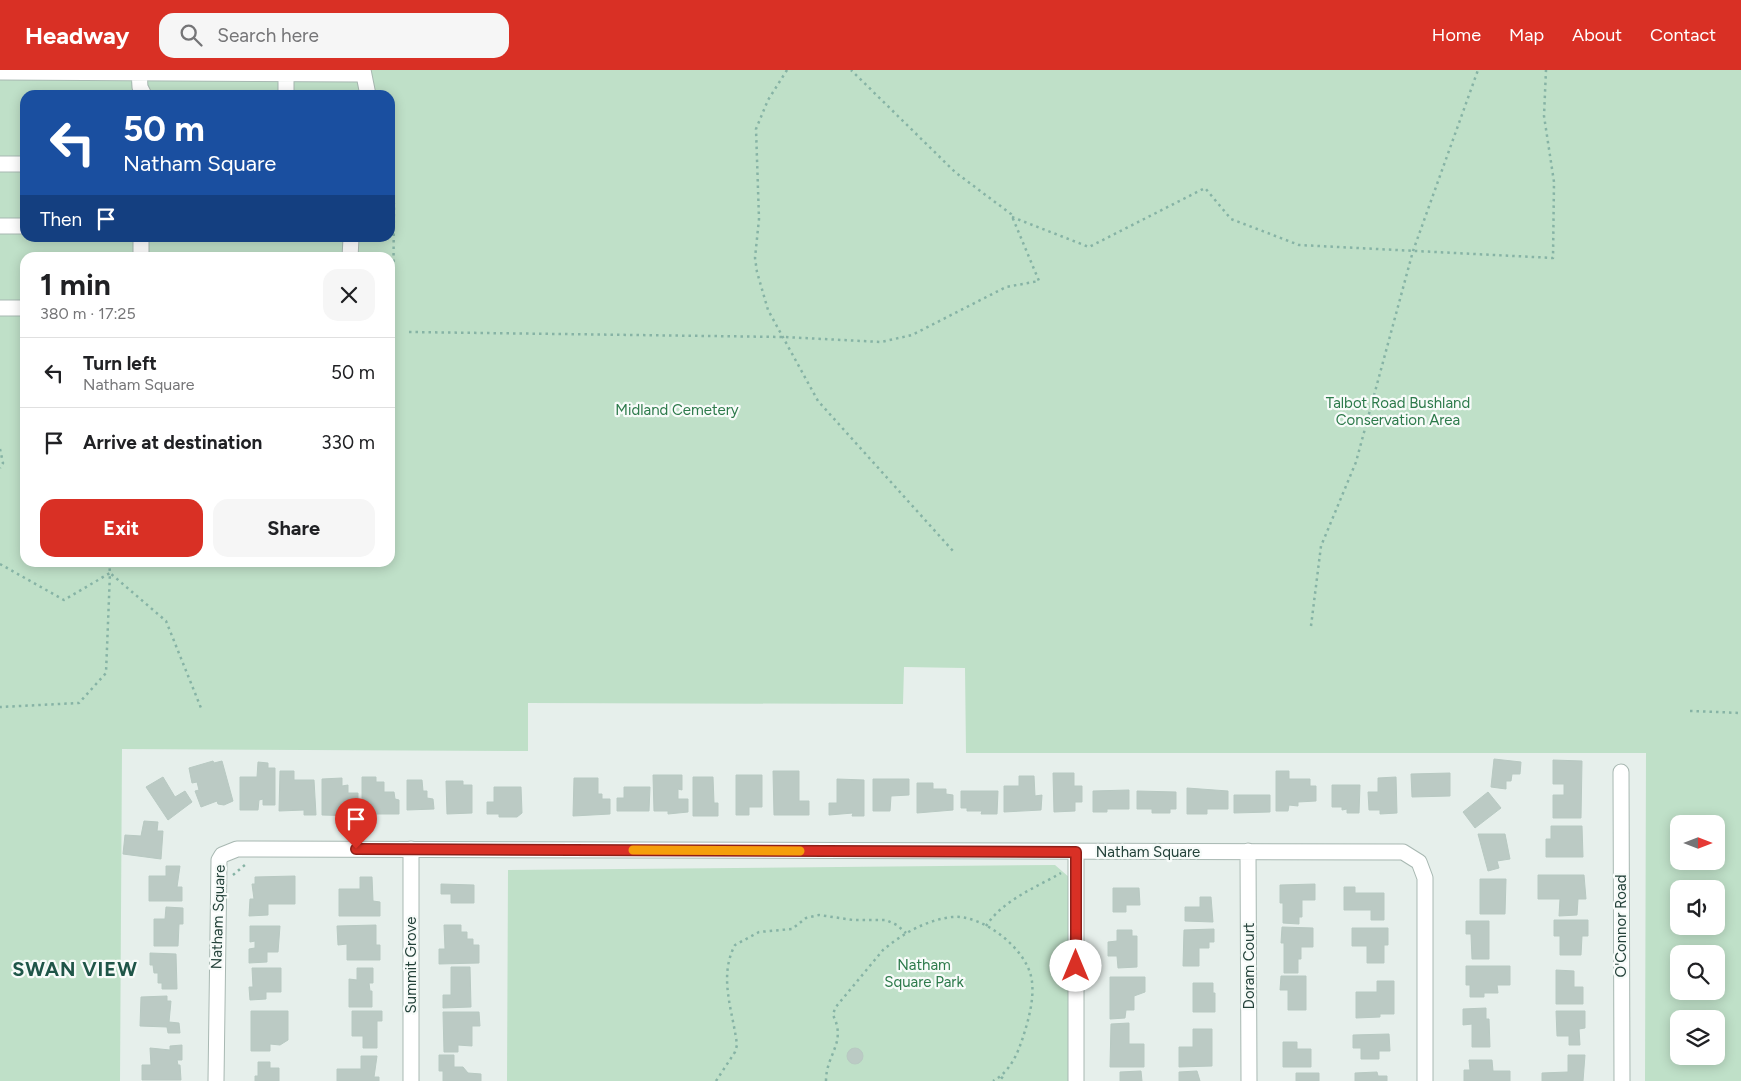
<!DOCTYPE html>
<meta charset="utf-8">
<style>
body{margin:0;font-family:Figtree,sans-serif;background:#f6f6f6;color:#202124;height:100vh;display:flex;flex-direction:column;font-size:19px;white-space:nowrap}
*{box-sizing:border-box;margin:0}
p{font-size:16px;color:#757577}
.icon{flex:none;width:28px;height:28px;fill:none;stroke:currentColor;stroke-width:2;stroke-linecap:round;stroke-linejoin:round}
.map{position:relative;flex:1;overflow:hidden}
.sheet{position:absolute;left:20px;top:182px;width:375px;height:315px;display:flex;flex-direction:column;background:#fff;border-radius:15px;box-shadow:0 2px 12px #0003}
.sheet>*{flex:none}
.banner{position:absolute;left:20px;top:20px;width:375px;height:152px;border-radius:15px;box-shadow:0 2px 12px #0003;background:#1a4fa0;color:#fff;overflow:hidden}
.needle{width:32px;rotate:90deg}
.fabs{position:absolute;left:1670px;top:745px;display:grid;gap:10px}
.fabs a{display:grid;place-items:center;width:55px;height:55px;border-radius:10px;background:#fff;box-shadow:0 2px 12px #0003;font-size:25px}
.pin{position:absolute;display:grid;place-items:center;width:42px;height:42px;color:#fff;margin:-51px -21px;border-radius:50% 50% 50% 0;rotate:-45deg;box-shadow:0 0 5px #0007}
.pin .icon{rotate:45deg}
.me{position:absolute;width:55px;margin:-28px;rotate:0deg;stroke-linejoin:round;filter:drop-shadow(0 0 4px #0008)}
.turn{display:flex;align-items:center;gap:18px;height:105px;padding:0 20px;font-size:22px}
.turn .icon{width:65px;height:65px;stroke-width:2.5}
.turn b{display:block;font-size:35px;line-height:42px}
.then{display:flex;align-items:center;height:48px;padding:0 20px;background:#0003;gap:10px;font-size:19px}
.round{display:grid;place-items:center;flex:none;width:52px;height:52px;border-radius:15px;background:#f6f6f6}
.summary{display:flex;align-items:center;justify-content:space-between;height:85px;padding:0 20px}
h1{font-size:30px;font-weight:700;line-height:38px}
.cta{display:flex;gap:10px;margin-top:auto;padding:10px 20px}
.cta a{flex:1;height:58px;border-radius:15px;background:#d93025;color:#fff;font-size:20px;font-weight:700;line-height:58px;text-align:center}
.cta a+a{background:#f6f6f6;color:#202124}
ul{padding:0;list-style:none}
li{display:flex;align-items:center;gap:15px;height:70px;padding:0 20px;border-top:1px solid #e0e0e0}
li div{flex:1}
li b{display:block;font-size:19px}
li em{font-style:normal}
header{display:flex;align-items:center;gap:30px;box-sizing:border-box;height:70px;padding:0 25px;background:#d93025;color:#fff}
header strong{font-size:24px}
nav{display:flex;gap:28px;margin-inline-start:auto;font-size:18px}
.search{width:350px;height:45px;background:#f6f6f6;display:flex;align-items:center;gap:12px;box-sizing:border-box;padding:0 18px;border-radius:15px;color:#757577;font-size:19px}
.map>svg:first-child{display:block}
.green{fill:#bfe0c8;fill-rule:evenodd}
.building{fill:#bbcac4;stroke:#b8c9c2}
.lines{fill:none;stroke-linecap:round;stroke-linejoin:round}
.minor-casing{stroke:#a8b8b2;stroke-width:17}
.path{stroke:#86b3a5;stroke-width:2.5;stroke-dasharray:2.5 4;stroke-linecap:butt}
.minor{stroke:#fff;stroke-width:15}
.route-casing{stroke:#8d1f18;stroke-width:12}
.route{stroke:#d93025;stroke-width:9}
.slow{stroke:#f59e0b;stroke-width:9}
.labels{text-anchor:middle;dominant-baseline:central;stroke-width:4.5;stroke-linejoin:round;paint-order:stroke}
.park-label{font-size:15px;fill:#2d7a4b;stroke:#f7fbf9}
.street-label{font-size:15px;fill:#24423a;stroke:#f7fbf9}
.district-label{font-size:20px;font-weight:bold;letter-spacing:1px;fill:#1f5548;stroke:#f7fbf9}
</style>
<header>
<strong>Headway</strong>
<div class="search"><svg class="icon" aria-label="search" viewBox="0 0 24 24"><circle cx="10" cy="10" r="6"/><path d="M15 15l6 6"/></svg>Search here</div>
<nav><a>Home</a><a>Map</a><a>About</a><a>Contact</a></nav>
</header>
<div class="map">
<svg width="1741" height="1011" viewBox="0 0 1741 1011">
<rect width="100%" height="100%" fill="#e6efeb"/>
<path class="green" d="M0,0H1741V1011H1645L1646,683H966L965,598L904,597L903,634L528,633V681L122,679L120,1011H0ZM25,25H390V168H25ZM25,188H390V492H25ZM1679,754H1716V791H1679ZM1679,819H1716V856H1679ZM1679,884H1716V921H1679ZM1679,949H1716V986H1679Z
M1055,795L1070,808L1071,1002L1068,1011H507L508,800Z"/>
<path class="building" d="M1494,689L1521,692L1520,704H1512L1511,711H1506V719L1491,717Z
M1553,690L1582,691L1581,748H1553V725H1564V714H1553Z
M213,691L214,693L222,691L233,731L224,735L218,734L217,731L201,737L195,721L199,720L197,712L192,713L189,698Z
M258,692L268,693V698H275V735H263V729L259,730L258,740H240V707H257Z
M280,701H294V710H314L316,745H304V740L279,741Z
M773,701H799V731H809V745H774Z
M1276,701H1289V709H1310V716H1316V731L1298,732V736L1289,735L1288,741H1276Z
M1053,703H1074V716H1082V732H1075V741L1054,742Z
M1450,703V726L1412,727L1411,704Z
M653,705H682V720L678,719V729H688V742L668,744V741H654Z
M736,705H762V737H749V745H736Z
M1019,706H1034L1035,726L1042,725L1041,740L1004,742V716H1019Z
M163,707L175,727L185,721L192,732L168,750L146,717Z
M362,707H376V712H384V722H394L395,729L399,730V744H362Z
M693,707H713L714,733H718V746H693Z
M1396,707L1397,743L1380,744V740H1369L1368,722H1378V708Z
M342,708V716L348,715V723H358V746L322,745V709Z
M574,708H598V724H602V729H610V744L573,746Z
M837,709L864,710V746H852L853,743L829,745V733H837Z
M873,709H909V725L891,726L890,741H873Z
M407,710H422L423,721H427V728L433,729L434,739L407,740Z
M446,711H463V715H472V743L447,744Z
M917,713H933V719H946V724L953,725V740L917,743Z
M1332,715H1360L1359,743H1347V739L1342,740V737H1332Z
M494,717H521L522,743L517,747H499V744H487V732H494Z
M624,717H650L649,741H617V728H624Z
M1187,718L1228,721V739H1207V744H1187Z
M1129,720V739H1107V742H1093V721Z
M961,721H998L997,744H981L982,741H967V738H961Z
M1137,721L1176,722V739H1170V743H1152V739H1137Z
M1488,722L1501,738L1475,758L1463,742Z
M1234,725H1270V742L1234,743Z
M144,751L158,752L157,761H163L161,789L123,784L125,765L141,766Z
M1551,756H1582L1583,787H1546V769H1551Z
M1478,764H1505L1510,789L1497,791L1499,798L1488,801Z
M166,796H180L177,817H182V831H149V806H166Z
M1538,805H1584L1586,829H1578L1577,845L1559,846L1560,829H1538Z
M295,806V834H268V845L249,846L250,829H254L252,814H255V807Z
M360,807H372L373,831L380,832V846H339V819H360Z
M1480,809H1506L1505,844H1480Z
M441,814L474,815V833H451V824H441Z
M1315,814V830H1302V847H1299V854L1283,853V833H1280V815Z
M1344,817H1355V823H1384V850H1371V840H1344Z
M1113,818H1139L1140,835H1126V842H1113Z
M1200,827H1211L1213,852L1185,851V837H1200Z
M166,837L183,838V854H179L178,876H154V849H165Z
M1554,850H1588V866H1582L1581,885H1560V866H1554Z
M1466,851H1489V889H1472L1471,864H1466Z
M376,855V875H380V890H347V874L338,875L337,856Z
M444,855H461V862H467V869H473V875H479V893L439,894V879H445Z
M250,856H280L278,882H267V892L249,893V879L255,878V871L250,872Z
M1282,857L1313,858V877H1301V889H1298V903H1284V873H1281Z
M1352,858H1388V875H1384V893H1367V876H1352Z
M1214,859V872H1209V878H1199V896H1183L1184,860Z
M1117,860H1132V866H1137V897L1118,898L1117,886H1108V872L1117,871Z
M150,883L176,884L177,919H162V913H158V903H154L153,895H150Z
M1466,896H1510V915H1497L1498,923H1484V927H1470V915H1466Z
M451,897H470L471,937L443,938V925H451Z
M252,898H281V922H266V929L250,930L249,917H253Z
M357,898H373V913H369L370,921H372V937H349V909L357,910Z
M1556,900L1574,901V917H1583V934H1556Z
M1281,906H1306V940H1288V920H1280Z
M1110,907H1145V922L1134,926V940H1126L1125,948L1110,949Z
M1377,911H1394V944H1380V947L1356,948V922H1377Z
M1193,913H1213V923H1215V942H1193Z
M167,926V931H171L169,952L179,953L180,963H168L167,957L140,956L141,927Z
M1486,938V949H1489L1490,977H1472V954L1463,955V939Z
M251,941H288V970L280,975L270,974V981H251Z
M352,941H382V951H377V978H363V966H352Z
M1556,941H1585V958L1579,959L1580,975H1569V966H1557Z
M443,942H479L480,956H472V976L458,975V982H444Z
M1129,953V974H1144V997H1110L1111,954Z
M1193,959H1212V996L1179,997V977H1193Z
M1389,964L1390,981H1379V989H1361V978H1353V965Z
M1283,972H1297V979H1311V997H1283Z
M182,975V990H177L178,995H180L181,1010H142V995H151L150,978L170,980V976Z
M847 986a8 8 0 1 1 16 0a8 8 0 1 1-16 0Z
M439,985H454V997H463L468,1003L481,1004V1011H443V1001H439Z
M1568,985H1585L1583,1011H1542V1003L1568,1002Z
M361,986H377L374,1007H379V1011H337V999H361Z
M1469,990H1492L1493,1001H1510V1011H1464V1000H1470Z
M258,992H270V998H279V1011H255V1006H258Z
M1141,1001L1142,1011H1120V1002Z
M1197,1001L1200,1011H1179V1002Z
M1377,1002L1378,1006H1387V1011H1355V1003Z
M1296,1003H1319V1011H1296Z"/>
<g class="lines">
<g class="minor-casing">
<path id="minor" d="M139,0L140,17L144,25
M363,0L368,25
M0,2L363,4
M286,25V0
M0,94H25
M0,156H25
M141,168V188
M350,188L351,168
M0,238H25
M1621,702L1622,1011
M411,779V1011
M1248,781L1249,1011
M216,1011L219,790L222,785L237,779L1403,782L1419,792L1425,808V1011
M1076,1011V782"/>
</g>
<path class="path" d="M787,0L768,30L756,59L759,149L755,188L757,202L768,240L818,331L953,481
M1012,147L1089,177L1205,118L1231,149L1299,175L1553,188L1554,112L1544,46L1546,0
M390,254H393L394,133
M409,262L784,267L881,272L912,265L1006,217L1039,211L1011,144L955,102L851,0
M0,379L3,393L0,398
M109,492L110,503L166,551L201,638
M0,494L64,530L110,503L106,603L79,633L0,637
M1311,556L1321,476L1356,392L1413,181L1478,0
M1690,641L1741,643
M233,805L246,794
M986,856C1003,830 1035,818 1061,803
M1001,1007L1006,1011
M716,1011L735,982L737,975C733,941 718,907 735,875L759,862L792,859L806,848L819,845L853,850H886L897,855L906,863
M826,1011C826,984 847,973 833,945L835,938L883,880C902,864 926,850 952,847C983,844 1029,880 1032,912C1034,929 1029,948 1024,964C1018,983 1011,1001 993,1011"/>
<use href="#minor" class="minor"/>
</g>
<g class="lines">
<g class="route-casing">
<path id="route" d="M356,779L1076,782V896"/>
</g>
<use href="#route" class="route"/>
<path class="slow" d="M633,780L800,781"/>
</g>
<g class="labels">
<g class="park-label">
<text x="1398" y="333">Talbot Road Bushland<tspan x="1398" dy="17">Conservation Area</tspan></text>
<text x="677" y="340">Midland Cemetery</text>
<text x="924" y="895">Natham<tspan x="924" dy="17">Square Park</tspan></text>
</g>
<g class="street-label">
<text x="1148" y="782">Natham Square</text>
<text transform="translate(218 847) rotate(-88)">Natham Square</text>
<text transform="translate(1621 856) rotate(-90)">O'Connor Road</text>
<text transform="translate(411 895) rotate(-90)">Summit Grove</text>
<text transform="translate(1249 896) rotate(-90)">Doram Court</text>
</g>
<g class="district-label">
<text x="75" y="899">SWAN VIEW</text>
</g>
</g>
</svg>
<div class="fabs">
<a><svg class="needle" viewBox="-14 -14 28 28"><path d="M0-13l5 13h-10z" fill="#e53935"/><path d="M0 13l5-13h-10z" fill="#757577"/></svg></a>
<a><svg class="icon" aria-label="sound" viewBox="0 0 24 24"><path d="M4 9h4l5-4v14l-5-4H4zM17 9q2 3 0 6"/></svg></a>
<a><svg class="icon" aria-label="search" viewBox="0 0 24 24"><circle cx="10" cy="10" r="6"/><path d="M15 15l6 6"/></svg></a>
<a><svg class="icon" aria-label="layers" viewBox="0 0 24 24"><path d="M12 4l9 5-9 5-9-5zM3 14l9 5 9-5"/></svg></a>
</div>
<div class="pin" style="left:356px;top:779px;background:#d93025"><svg class="icon" aria-label="arrive" viewBox="0 0 24 24"><path d="M6 21V4h12l-3 4 3 4H6"/></svg></div>
<svg class="me" style="left:1076px;top:896px" viewBox="-20 -20 40 40"><circle r="19" fill="#fff"/><path d="M0-13L10 11 0 6-10 11z" fill="#d93025"/></svg>
<div class="banner">
<div class="turn"><svg class="icon" aria-label="left" viewBox="0 0 24 24"><path d="M17 20v-9H6M10 6l-5 5 5 5"/></svg><div><b>50 m</b>Natham Square</div></div>
<div class="then">Then<svg class="icon" aria-label="arrive" viewBox="0 0 24 24"><path d="M6 21V4h12l-3 4 3 4H6"/></svg></div>
</div>
<section class="sheet">
<div class="summary"><div><h1>1 min</h1><p>380 m · 17:25</p></div><a class="round"><svg class="icon" aria-label="close" viewBox="0 0 24 24"><path d="M6 6l12 12M18 6L6 18"/></svg></a></div>
<ul>
<li><svg class="icon" aria-label="left" viewBox="0 0 24 24"><path d="M17 20v-9H6M10 6l-5 5 5 5"/></svg><div><b>Turn left</b><p>Natham Square</p></div><em>50 m</em></li>
<li><svg class="icon" aria-label="arrive" viewBox="0 0 24 24"><path d="M6 21V4h12l-3 4 3 4H6"/></svg><div><b>Arrive at destination</b></div><em>330 m</em></li>
</ul>
<div class="cta"><a>Exit</a><a>Share</a></div>
</section>
</div>
